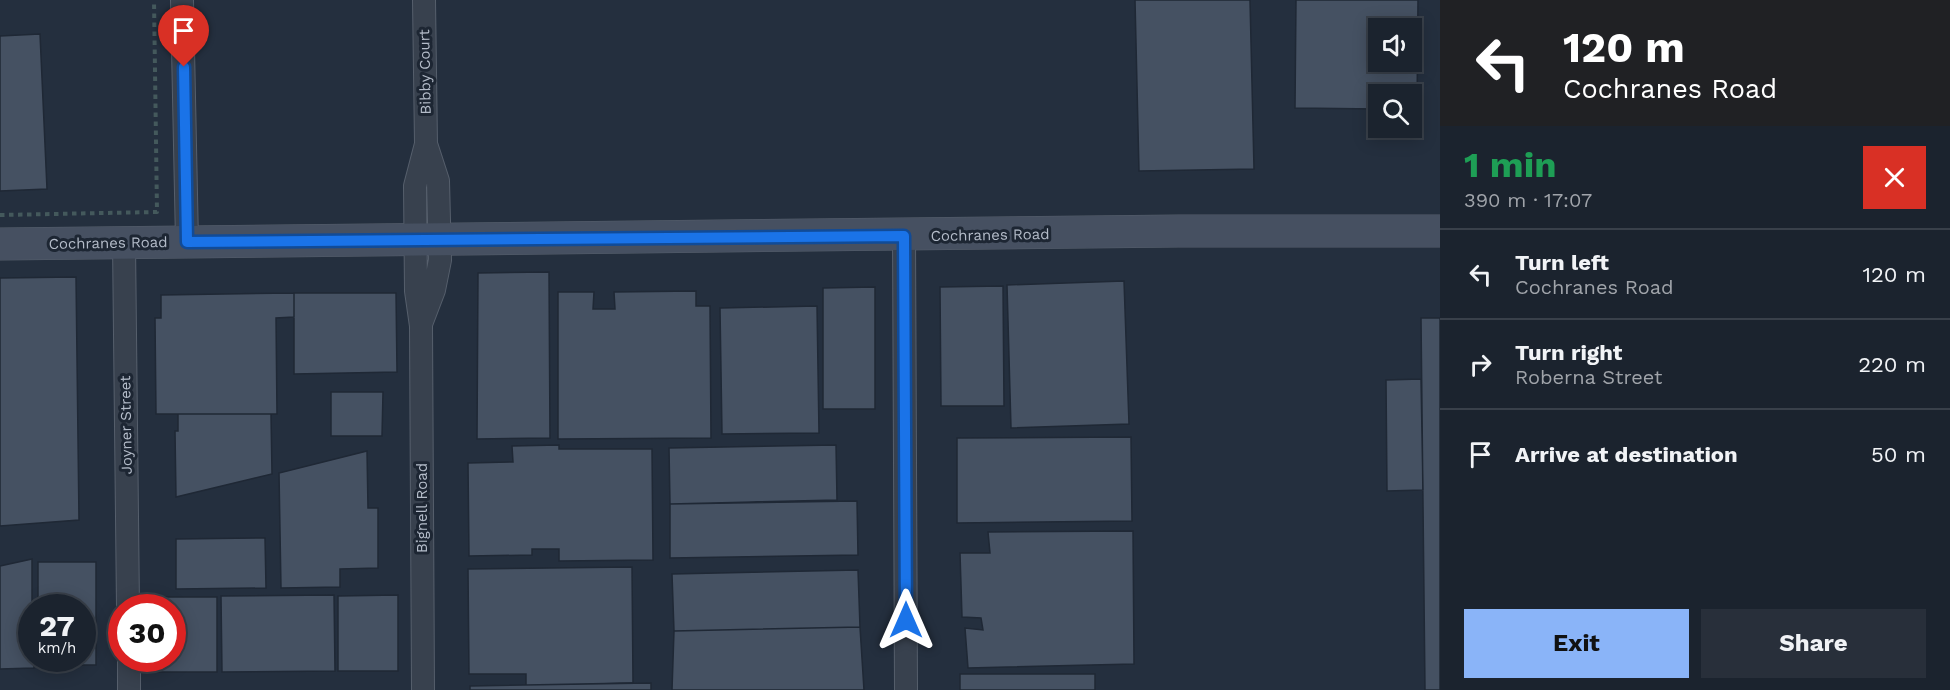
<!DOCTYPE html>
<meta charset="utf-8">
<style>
body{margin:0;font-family:"Work Sans",sans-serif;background:#282f3a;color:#f1f3f6;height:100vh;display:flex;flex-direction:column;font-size:22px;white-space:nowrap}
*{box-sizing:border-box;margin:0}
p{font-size:20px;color:#a0a4aa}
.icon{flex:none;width:33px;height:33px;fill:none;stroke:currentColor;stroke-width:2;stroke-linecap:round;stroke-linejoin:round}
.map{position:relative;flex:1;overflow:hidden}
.drawer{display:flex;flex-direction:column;background:#1b232e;width:510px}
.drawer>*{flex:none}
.guide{background:#202124;color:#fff;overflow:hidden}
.buttons{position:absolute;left:1368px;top:18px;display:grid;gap:12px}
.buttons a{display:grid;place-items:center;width:54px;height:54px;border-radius:0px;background:#1b232e;box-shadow:0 3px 15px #0003,0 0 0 2px #39404a;font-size:30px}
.speed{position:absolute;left:18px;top:594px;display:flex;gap:12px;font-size:30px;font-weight:700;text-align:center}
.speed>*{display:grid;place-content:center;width:78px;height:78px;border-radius:50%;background:#1b232e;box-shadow:0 3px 15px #0003,0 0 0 2px #39404a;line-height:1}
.speed small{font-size:15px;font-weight:400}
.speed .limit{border:9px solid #d22;background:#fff;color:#111}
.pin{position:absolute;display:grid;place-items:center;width:51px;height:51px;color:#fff;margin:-62px -26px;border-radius:50% 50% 50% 0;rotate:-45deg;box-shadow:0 0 6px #0007}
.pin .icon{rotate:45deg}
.me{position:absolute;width:66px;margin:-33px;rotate:0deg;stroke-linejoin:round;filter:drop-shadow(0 0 4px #0008)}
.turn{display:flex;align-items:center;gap:21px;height:126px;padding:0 24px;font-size:27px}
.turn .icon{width:78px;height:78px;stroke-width:2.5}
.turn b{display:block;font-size:42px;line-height:51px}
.round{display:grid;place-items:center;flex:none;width:63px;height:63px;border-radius:0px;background:#282f3a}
.headline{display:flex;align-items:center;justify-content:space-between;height:102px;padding:0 24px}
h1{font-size:36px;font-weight:700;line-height:45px;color:#1e9e55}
.cta{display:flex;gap:12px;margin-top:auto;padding:12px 24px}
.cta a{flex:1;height:69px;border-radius:0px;background:#8ab4f8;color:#111;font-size:24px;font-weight:700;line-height:69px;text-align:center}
.cta a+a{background:#282f3a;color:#f1f3f6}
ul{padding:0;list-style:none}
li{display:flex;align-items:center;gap:18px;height:90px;padding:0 24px;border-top:2px solid #39404a}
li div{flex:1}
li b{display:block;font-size:22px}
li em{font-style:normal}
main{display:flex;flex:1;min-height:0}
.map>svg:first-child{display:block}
.building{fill:#455162;stroke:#1f2835;stroke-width:1.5;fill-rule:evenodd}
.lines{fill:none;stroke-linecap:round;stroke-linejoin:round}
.street-casing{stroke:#565f6c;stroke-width:24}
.secondary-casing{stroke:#565f6c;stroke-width:33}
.path{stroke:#44595c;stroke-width:4;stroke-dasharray:4.5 4.5;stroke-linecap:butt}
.street{stroke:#38414e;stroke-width:22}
.secondary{stroke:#465061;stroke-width:32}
.route-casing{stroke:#114b97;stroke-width:15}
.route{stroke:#1a73e8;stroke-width:10}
.labels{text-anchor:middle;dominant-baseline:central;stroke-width:6;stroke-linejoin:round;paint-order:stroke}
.street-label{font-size:15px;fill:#b4bcc9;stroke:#1d2633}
</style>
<main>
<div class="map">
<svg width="1440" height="690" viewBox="0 0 1440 690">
<rect width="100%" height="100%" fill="#242f3e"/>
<path class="building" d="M1135,0H1250L1254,169L1139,171Z
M1296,0H1418L1417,109H1412V94H1378V109L1295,108ZM1378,28H1412V62H1378Z
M40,34L47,189L0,191V36Z
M549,272L550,438L477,439L478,273Z
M76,277L79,520L0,526V278Z
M1124,281L1129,424L1011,428L1007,285Z
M1003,286L1004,406H941L940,287Z
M875,287V409H823V288Z
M696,291V306H710L711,438L558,439V292H594L593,309H615L614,292Z
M294,293V317L276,318L277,414H156L155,318H161V295Z
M294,293H396L397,372L294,374Z
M817,306L819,433L722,434L720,308Z
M1421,318H1440V690H1425Z
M1421,379L1423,490L1387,491L1386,380Z
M331,392H383L382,436H331Z
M178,414H271L272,474L176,497L175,431H178Z
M1131,437L1132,521L957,523V438Z
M559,445V449H652L653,560L559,561V549H532V555L469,556L468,463L513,462L512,446Z
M836,445L837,500L670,504L669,448Z
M367,451L368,508H378V568L340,569V587L281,588L279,473Z
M857,501L858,555L670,558V504Z
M1133,531L1134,664L968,668L965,628L983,630L981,618L962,617L960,553H990L988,532Z
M265,538L266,588L176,589V539Z
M32,559V658H34V668L0,669V566Z
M38,562H96V665H37V658H82V608H38Z
M632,567L633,683L526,685V674H469L468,569Z
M858,570L860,627L674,631L672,574Z
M334,595L335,671L222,672L221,596Z
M398,595V671H338V596Z
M156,597H217V672H156V658H172V608H156Z
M860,627L864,690H672L674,631Z
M960,674H1095V690H960Z
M651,683V690H470V686Z"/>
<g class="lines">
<g class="street-casing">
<path id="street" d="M182,0L187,242
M904,235L906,690
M124,243L128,608
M421,324L434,290L440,260L438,181L426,144
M129,658V690
M423,690L421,326L416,291L415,186L426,144L424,0"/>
</g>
<g class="secondary-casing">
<path id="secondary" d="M0,244L1179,231H1440"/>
</g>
<path class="path" d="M0,215L157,212L154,0"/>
<use href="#street" class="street"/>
<use href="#secondary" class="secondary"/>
</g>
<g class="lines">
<g class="route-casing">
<path id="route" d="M184,67L187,242L904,236L906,620"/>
</g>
<use href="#route" class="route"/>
</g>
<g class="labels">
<g class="street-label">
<text transform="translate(425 72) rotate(-91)">Bibby Court</text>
<text transform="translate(990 235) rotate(-1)">Cochranes Road</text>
<text transform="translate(108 243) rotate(-1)">Cochranes Road</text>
<text transform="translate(126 425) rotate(-91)">Joyner Street</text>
<text transform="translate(422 508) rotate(-90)">Bignell Road</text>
</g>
</g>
</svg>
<div class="buttons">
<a><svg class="icon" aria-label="sound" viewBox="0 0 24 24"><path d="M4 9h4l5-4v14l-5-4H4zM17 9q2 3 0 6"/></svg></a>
<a><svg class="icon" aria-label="search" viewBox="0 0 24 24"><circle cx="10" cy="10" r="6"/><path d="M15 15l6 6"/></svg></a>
</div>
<div class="speed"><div>27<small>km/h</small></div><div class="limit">30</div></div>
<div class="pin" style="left:184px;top:67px;background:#d93025"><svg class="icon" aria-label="arrive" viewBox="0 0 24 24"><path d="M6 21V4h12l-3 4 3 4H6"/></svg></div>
<svg class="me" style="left:906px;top:620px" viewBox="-20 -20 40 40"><path d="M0-17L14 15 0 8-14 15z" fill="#1a73e8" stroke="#fff" stroke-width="4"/></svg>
</div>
<section class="drawer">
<div class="guide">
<div class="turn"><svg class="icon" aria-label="left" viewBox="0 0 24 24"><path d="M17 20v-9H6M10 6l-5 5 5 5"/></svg><div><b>120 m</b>Cochranes Road</div></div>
</div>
<div class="headline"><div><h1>1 min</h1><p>390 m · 17:07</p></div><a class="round" style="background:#d93025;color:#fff"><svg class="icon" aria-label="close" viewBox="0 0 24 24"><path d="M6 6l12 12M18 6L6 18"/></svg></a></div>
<ul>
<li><svg class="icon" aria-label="left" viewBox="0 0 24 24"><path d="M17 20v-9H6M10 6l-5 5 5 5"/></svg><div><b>Turn left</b><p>Cochranes Road</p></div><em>120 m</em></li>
<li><svg class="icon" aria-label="right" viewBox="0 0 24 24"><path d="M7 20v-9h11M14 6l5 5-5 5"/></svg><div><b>Turn right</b><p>Roberna Street</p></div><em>220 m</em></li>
<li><svg class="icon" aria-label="arrive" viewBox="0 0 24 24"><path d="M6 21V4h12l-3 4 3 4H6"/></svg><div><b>Arrive at destination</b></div><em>50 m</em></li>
</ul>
<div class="cta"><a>Exit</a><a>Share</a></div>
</section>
</main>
